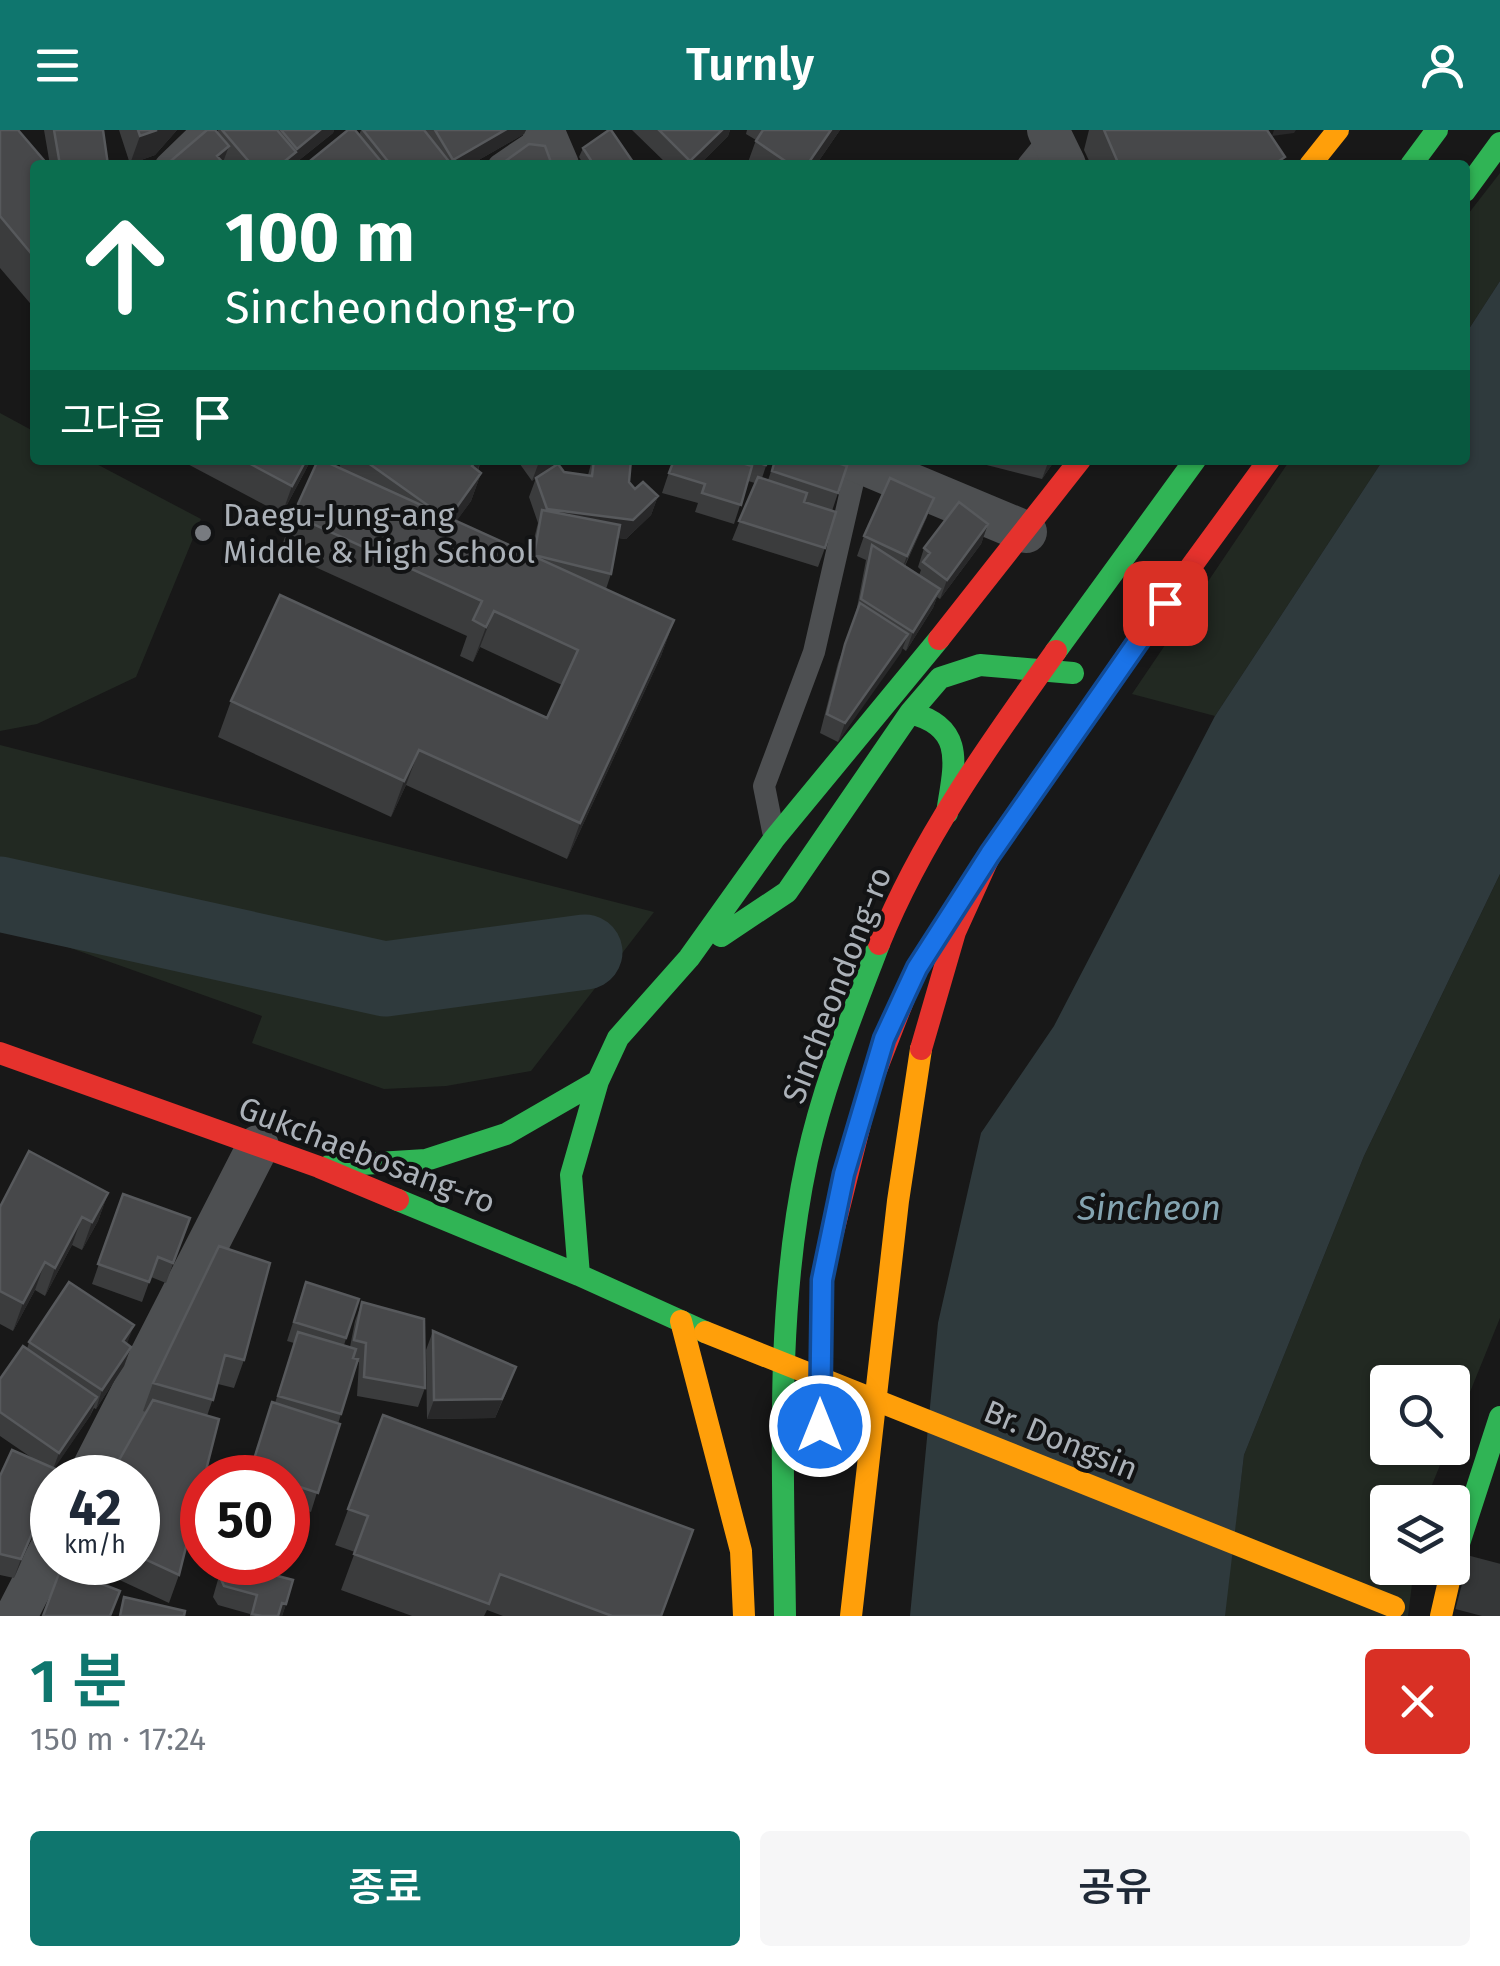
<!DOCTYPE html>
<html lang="ko">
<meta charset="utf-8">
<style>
body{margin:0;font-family:"Fira Sans","Noto Sans KR",sans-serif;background:#f6f6f7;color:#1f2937;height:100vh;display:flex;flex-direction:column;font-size:38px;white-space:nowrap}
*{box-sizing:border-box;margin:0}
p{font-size:32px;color:#747a83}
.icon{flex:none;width:55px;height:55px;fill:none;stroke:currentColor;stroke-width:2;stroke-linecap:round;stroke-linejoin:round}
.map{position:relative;height:1486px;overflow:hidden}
.drawer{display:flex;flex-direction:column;background:#fff;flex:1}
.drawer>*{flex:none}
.top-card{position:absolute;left:30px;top:30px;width:1440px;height:305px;border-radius:10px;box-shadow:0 2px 8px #0004;background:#0b6e4f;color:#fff;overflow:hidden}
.tools{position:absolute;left:1370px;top:1235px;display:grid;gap:20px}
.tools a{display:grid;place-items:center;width:100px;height:100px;border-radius:10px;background:#fff;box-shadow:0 2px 8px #0004;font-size:50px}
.speed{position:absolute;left:30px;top:1325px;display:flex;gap:20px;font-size:50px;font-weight:700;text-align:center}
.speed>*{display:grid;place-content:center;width:130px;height:130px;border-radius:50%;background:#fff;box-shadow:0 2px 8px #0004;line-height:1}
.speed small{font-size:25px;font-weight:400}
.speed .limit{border:15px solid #d22;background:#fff;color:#111}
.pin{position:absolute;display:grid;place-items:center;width:85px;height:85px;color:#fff;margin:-42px;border-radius:20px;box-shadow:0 5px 15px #0006}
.me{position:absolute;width:110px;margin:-55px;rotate:0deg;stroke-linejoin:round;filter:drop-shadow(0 0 8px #0008)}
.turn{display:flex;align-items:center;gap:35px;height:210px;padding:0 30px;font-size:45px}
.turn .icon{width:130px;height:130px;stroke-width:2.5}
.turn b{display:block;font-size:70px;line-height:85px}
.then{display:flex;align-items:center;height:95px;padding:0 30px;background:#0003;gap:20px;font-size:38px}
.round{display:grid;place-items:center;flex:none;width:105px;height:105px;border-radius:10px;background:#f6f6f7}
.overview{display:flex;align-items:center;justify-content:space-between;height:170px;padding:0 30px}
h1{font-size:60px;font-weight:600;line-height:75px;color:#0f766e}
.primary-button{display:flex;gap:20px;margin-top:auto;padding:20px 30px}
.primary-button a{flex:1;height:115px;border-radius:10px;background:#0f766e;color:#fff;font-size:40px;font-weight:600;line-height:115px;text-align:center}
.primary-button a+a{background:#f6f6f7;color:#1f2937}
header{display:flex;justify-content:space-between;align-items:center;height:130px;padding:0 30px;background:#0f766e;color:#fff;font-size:45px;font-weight:600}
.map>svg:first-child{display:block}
.green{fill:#222922}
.water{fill:#2f3a3d}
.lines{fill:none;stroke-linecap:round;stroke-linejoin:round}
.river{stroke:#2f3a3d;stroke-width:75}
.highway-tunnel{stroke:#353738;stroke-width:55;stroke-dasharray:55 28;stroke-linecap:butt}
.lane{stroke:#4d4f51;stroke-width:22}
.street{stroke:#4d4f51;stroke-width:42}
.fast{stroke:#30b455;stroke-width:22}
.slow{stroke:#ff9f0a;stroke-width:22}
.jam{stroke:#e5322d;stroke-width:22}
.slow-bridge{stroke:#ff9f0a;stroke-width:22}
.wall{fill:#3b3c3d}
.shaded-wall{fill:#282829}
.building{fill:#47484a;stroke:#57595c;stroke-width:2.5}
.route-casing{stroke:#114b97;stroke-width:25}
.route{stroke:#1a73e8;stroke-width:18}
.poi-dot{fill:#787b80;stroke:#121314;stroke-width:4}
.labels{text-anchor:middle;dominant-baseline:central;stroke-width:8;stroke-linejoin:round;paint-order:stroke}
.poi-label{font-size:32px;fill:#abb1b8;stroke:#121314;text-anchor:start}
.street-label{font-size:32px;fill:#abb1b8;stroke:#121314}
.water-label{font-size:35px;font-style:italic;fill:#84a4b1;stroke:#121314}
</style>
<header><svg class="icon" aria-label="menu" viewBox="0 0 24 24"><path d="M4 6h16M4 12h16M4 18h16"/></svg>Turnly<svg class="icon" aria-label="person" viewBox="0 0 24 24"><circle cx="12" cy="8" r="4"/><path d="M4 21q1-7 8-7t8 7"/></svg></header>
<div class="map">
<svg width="1500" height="1486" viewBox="0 0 1500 1486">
<rect width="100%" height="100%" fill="#181818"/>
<path class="green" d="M1500,43V151L1465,205V88Z
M0,283L35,302V330H89L201,389L136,547L37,594L0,601Z
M1290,330H1383L1215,586L1132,564Z
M0,615L654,782L531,941L446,956L384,959L252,913L262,886L0,793Z
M1500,744V1188L1453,1304L1452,1252H1388V1318H1447L1425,1372H1388V1438H1414L1408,1486H1224L1244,1325L1364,1026Z"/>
<path class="water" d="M1500,151V744L1364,1026L1244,1325L1225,1486H910L938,1193L981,1003L1054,896L1215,586L1383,330H1465V205Z"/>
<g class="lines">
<path class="river" d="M0,764L385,849L585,822"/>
<path class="highway-tunnel" d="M1482,1486L1500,1418"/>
<path class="lane" d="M166,35L202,0
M499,35L530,14
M1028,35L1054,3
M773,701L764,656L814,522L858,330"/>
<path class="street" d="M543,0L558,35
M1048,0L1065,35
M854,330L1026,402
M88,1348L258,1016
M16,1486L52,1416"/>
<path class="fast" d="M1411,35L1437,0
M1465,61L1500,13
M1056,521L1195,330
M910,583L940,548L980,535L1073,543
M721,806L787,762L910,583C967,597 954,637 947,683
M329,1036L426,1030L506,1004L598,951
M398,1070L579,1145L705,1202
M579,1145L571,1045L598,951L618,908L689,828L774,709L939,509
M1452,1435L1500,1287
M785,1486C783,1335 775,1179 807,1030C823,956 852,885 879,814"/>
<path class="slow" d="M1310,35L1338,0
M681,1191L741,1421L744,1486
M851,1486L898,1071L921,919
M1441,1486L1452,1438"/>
<path class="jam" d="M939,509L1080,330
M879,814C921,709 991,612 1056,521
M921,919L955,802L990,725L1144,501L1269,330
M0,923L319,1037L398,1070
M824,1138L869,958L910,853"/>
<path class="slow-bridge" d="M705,1202L1394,1477"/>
</g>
<path class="wall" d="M0,0L35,35V179L0,138Z
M44,0H103L108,35H50Z
M119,0H177L155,25L130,34Z
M218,0H334L333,3L293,35H229L224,30L223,33L166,35L217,3Z
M361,0H526L524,4L470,35H305L359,5Z
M632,0H730L728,6L699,35H668Z
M747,0H840L816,35H747L756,10L746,4Z
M1089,0H1267L1282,35H1091L1084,20Z
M583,18L635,35H584L579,27Z
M180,330H311L282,384Z
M342,330H481L478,341L481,343L471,371L456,391L530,425L538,393L529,367L536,348L564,342L588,345L592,330H631L629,352L635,359L658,366L651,385L626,409L618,408L611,444L606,459L674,490L661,526L567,729L406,655L391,687L218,607L231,571L547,588L562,555L480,517L473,532L460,526L467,506L280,421L293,385L339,338Z
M517,330H561L532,351Z
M673,330H768L762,348L768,350L775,330L847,336L832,381L825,418L818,437L732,410L755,353L748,351L734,394L695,382L698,373L662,363Z
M967,330H1055L1042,349Z
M927,387L905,436L919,445L921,440L918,437L924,418L988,394L981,414L940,469L937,467L933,478L906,521L902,518L838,612L820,603L838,533L855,488L866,430L857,426L864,406Z
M108,1063L98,1091L82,1120L72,1115L45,1166L35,1160L13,1201L0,1194V1077Z
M123,1064L190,1088L166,1153L151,1147L142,1172L92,1154Z
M219,1116L244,1230L234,1258L218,1254L207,1286L179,1445L169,1473L81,1432H138V1348L146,1282L143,1281L153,1253Z
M306,1152L359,1169L344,1215L350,1217L355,1191L362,1172L425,1258L418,1277L357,1266L359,1232H357L311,1382L288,1375V1348H247L272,1272L275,1273L294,1213L287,1211Z
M433,1201L509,1256L495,1288L427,1289L426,1220Z
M29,1212L127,1214L131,1217L124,1236L96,1279L94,1278L90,1286L54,1338L52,1361L14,1448L0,1445V1346L35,1330L0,1306V1249L27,1219Z
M383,1285L661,1486H503L487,1480L484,1486H412L341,1460L355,1422L335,1415Z
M223,1432L286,1474L282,1486H250V1484L218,1475L213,1467Z"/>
<path class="shaded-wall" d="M157,0H177L155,25L130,34L140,6Z
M320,0H334L333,3L293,35H280Z
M505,0H526L524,4L470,35H451L453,30Z
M722,0H730L728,6L699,35H689L690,31Z
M831,0H840L816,35H807Z
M1274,0H1296L1294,3L1272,6Z
M229,16L222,35L217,26Z
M306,330H311L282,384L292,356Z
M476,330H481L477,341L472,336Z
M541,330H561L532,351L539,332Z
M1049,330H1055L1042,349Z
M481,343L471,371L438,417L448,390Z
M658,366L651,385L626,409L540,398L547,379Z
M934,368L927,387L900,445L907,426Z
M988,394L981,414L940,469L947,450Z
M940,459L933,478L906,521L913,502Z
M494,481L480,517L473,532L486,497Z
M674,490L661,526L567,729L580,693Z
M908,504L901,523L838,612L845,593Z
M419,620L406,655L391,687L404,651Z
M108,1063L98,1091L82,1120L92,1092Z
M82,1087L72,1115L45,1166L55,1138Z
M45,1132L35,1160L13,1201L23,1173Z
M134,1195L127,1214L123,1211Z
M131,1217L124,1236L96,1279L102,1260Z
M516,1237L495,1288L427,1289L434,1270Z
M97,1267L90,1286L52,1342L59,1323Z
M52,1357V1361L14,1448L21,1429Z
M282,1473L286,1474L282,1486H277Z"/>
<path class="building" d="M0,0H18L48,35H35V128L0,86Z
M54,0H103L108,35H60Z
M138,0H157L140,6Z
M207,0H215L229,16L217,26L225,35H166Z
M222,0H277L296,22L280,35H252Z
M281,0H320L297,19Z
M348,0H355L384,35H305Z
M363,0H424L451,34L449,35H391Z
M435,0H505L453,30Z
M609,0H611L635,35H594L583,18Z
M659,0H722L690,31Z
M763,0H831L807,35H791L756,11Z
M1104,0H1267L1285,27L1273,35H1119Z
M529,14L545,16L552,35H506L504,32Z
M243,330H306L292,356Z
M318,330H322L674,490L580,693L419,620L404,651L231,571L280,465L547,588L578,520L494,481L486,497L473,490L482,471L293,385Z
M364,330H476L472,336L481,343L449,388L440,384Z
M594,330H631L629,352L635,359L643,352L658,366L633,390L547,379L536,348L558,334L564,342L592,346Z
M674,330H732L752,336L741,375L702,363L705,354L669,343Z
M749,330H768L766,335Z
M775,330H829L847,336L838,363L772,341Z
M758,347L807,363L804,372L836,382L825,418L739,391Z
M890,348L934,368L907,426L864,406Z
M959,372L988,394L947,450L923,432L930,423L924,418Z
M542,380L620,395L611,444L534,425Z
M872,415L940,459L913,502L861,469Z
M860,473L908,504L845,593L827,584L845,514Z
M29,1021L108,1063L92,1092L82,1087L55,1138L45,1132L23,1173L0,1161V1077Z
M123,1064L190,1088L173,1133L158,1127L149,1152L98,1134Z
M219,1116L270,1133L244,1230L225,1225L213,1270L153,1253Z
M69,1152L134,1195L123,1211L131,1217L102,1260L29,1212Z
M306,1152L359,1169L346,1208L294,1192Z
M362,1172L424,1189L425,1258L364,1247L366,1213L354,1210Z
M433,1201L516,1237L502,1269L434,1270Z
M298,1202L356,1219L353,1228L358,1229L341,1284L278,1266Z
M23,1216L97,1267L59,1323L0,1282V1249Z
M153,1270L219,1289L204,1348H202V1353L179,1445L138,1426V1348H109Z
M272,1272L340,1294L318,1363L288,1353V1348H268L250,1342Z
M383,1285L693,1400L661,1486H612L500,1444L489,1474L354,1424L368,1386L348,1379Z
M12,1320L60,1341L57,1348H52V1357L21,1429L0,1424V1346Z
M224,1432L293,1450L286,1474L282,1473L278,1486H262L252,1484L257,1465L224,1456L220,1447Z
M61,1438L120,1461L110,1486H43Z
M124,1467L185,1481L184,1486H120Z"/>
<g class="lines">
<g class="route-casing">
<path id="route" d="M820,1296L822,1150L844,1044L884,909L917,838L990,724L1165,473"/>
</g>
<use href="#route" class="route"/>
</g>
<circle class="poi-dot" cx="203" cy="403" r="10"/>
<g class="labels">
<g class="poi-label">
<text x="223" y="385">Daegu-Jung-ang<tspan x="223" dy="37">Middle &amp; High School</tspan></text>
</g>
<g class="street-label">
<text transform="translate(837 855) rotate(-69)">Sincheondong-ro</text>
<text transform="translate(367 1025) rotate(21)">Gukchaebosang-ro</text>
<text transform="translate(1061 1310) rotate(22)">Br. Dongsin</text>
</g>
<g class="water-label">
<text x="1149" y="1078">Sincheon</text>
</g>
</g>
</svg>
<div class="tools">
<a><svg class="icon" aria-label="search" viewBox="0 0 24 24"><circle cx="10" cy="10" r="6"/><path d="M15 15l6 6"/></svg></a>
<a><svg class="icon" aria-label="layers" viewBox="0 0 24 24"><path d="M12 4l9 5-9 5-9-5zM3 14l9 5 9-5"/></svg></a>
</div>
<div class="speed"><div>42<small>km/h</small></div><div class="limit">50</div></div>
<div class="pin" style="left:1165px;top:473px;background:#d93025"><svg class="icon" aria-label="arrive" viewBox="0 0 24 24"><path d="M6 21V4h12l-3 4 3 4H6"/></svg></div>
<svg class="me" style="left:820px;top:1296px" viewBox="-20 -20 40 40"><circle r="17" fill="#1a73e8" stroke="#fff" stroke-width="3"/><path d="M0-11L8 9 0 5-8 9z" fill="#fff"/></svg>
<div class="top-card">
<div class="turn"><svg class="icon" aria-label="ahead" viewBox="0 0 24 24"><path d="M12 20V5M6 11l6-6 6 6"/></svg><div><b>100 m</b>Sincheondong-ro</div></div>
<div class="then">그다음<svg class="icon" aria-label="arrive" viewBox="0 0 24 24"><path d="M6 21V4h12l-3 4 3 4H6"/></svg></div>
</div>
</div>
<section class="drawer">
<div class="overview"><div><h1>1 분</h1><p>150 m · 17:24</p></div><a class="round" style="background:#d93025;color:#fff"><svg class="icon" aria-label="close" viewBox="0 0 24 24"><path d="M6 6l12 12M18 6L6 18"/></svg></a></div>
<div class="primary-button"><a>종료</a><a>공유</a></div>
</section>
